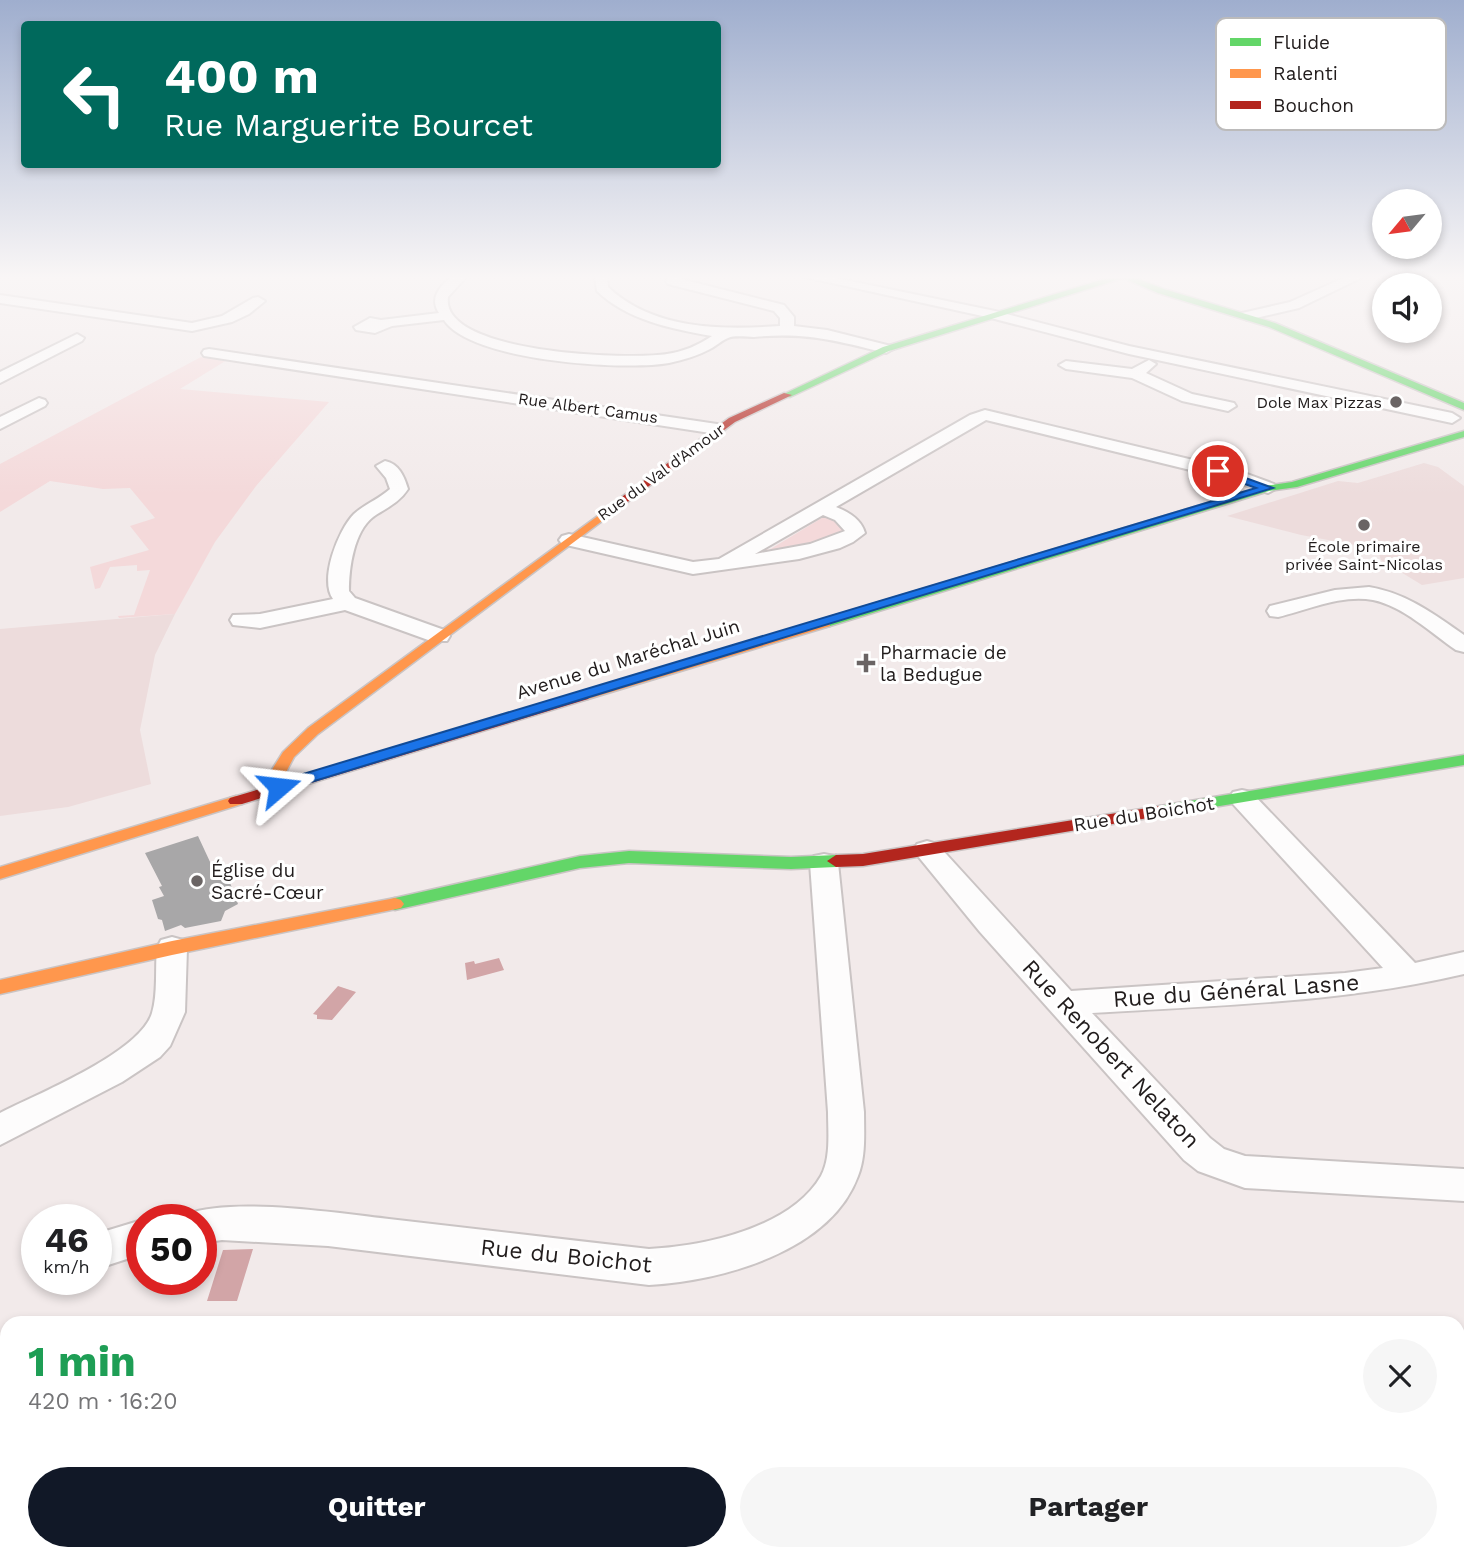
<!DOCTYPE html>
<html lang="fr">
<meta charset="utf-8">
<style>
body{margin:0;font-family:"Work Sans",sans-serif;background:#f6f6f6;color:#202124;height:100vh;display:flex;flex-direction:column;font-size:26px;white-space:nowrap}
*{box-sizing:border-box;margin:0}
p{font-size:23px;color:#757577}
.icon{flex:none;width:38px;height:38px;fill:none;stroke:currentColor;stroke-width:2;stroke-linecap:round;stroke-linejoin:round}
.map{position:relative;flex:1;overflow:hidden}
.side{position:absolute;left:0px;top:1316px;width:1465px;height:245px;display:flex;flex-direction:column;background:#fff;border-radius:21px 21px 0 0;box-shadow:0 4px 10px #0003}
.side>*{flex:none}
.top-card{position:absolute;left:21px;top:21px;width:700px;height:147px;border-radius:7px;box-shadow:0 4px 10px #0003;background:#00695c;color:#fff;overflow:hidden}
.needle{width:46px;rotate:241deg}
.controls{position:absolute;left:1372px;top:189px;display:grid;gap:14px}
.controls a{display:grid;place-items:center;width:70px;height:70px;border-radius:50%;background:#fff;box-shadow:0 4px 10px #0003;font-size:35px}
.speed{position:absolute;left:21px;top:1204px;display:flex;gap:14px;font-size:35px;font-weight:700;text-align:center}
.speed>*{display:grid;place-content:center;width:91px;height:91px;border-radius:50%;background:#fff;box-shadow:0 4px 10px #0003;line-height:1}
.speed small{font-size:18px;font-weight:400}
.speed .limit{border:10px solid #d22;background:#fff;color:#111}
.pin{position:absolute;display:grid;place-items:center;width:60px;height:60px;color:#fff;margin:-30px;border:4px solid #fff;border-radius:50%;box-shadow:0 2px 7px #0007}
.me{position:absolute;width:77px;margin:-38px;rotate:73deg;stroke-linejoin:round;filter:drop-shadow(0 0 5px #0008)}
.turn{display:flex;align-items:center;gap:24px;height:147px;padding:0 28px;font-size:32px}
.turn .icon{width:91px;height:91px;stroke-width:2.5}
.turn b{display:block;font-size:49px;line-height:60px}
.round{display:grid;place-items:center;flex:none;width:74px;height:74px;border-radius:37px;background:#f6f6f6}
.summary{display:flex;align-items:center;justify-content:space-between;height:119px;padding:0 28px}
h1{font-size:42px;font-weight:700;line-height:52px;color:#1e9e55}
.cta{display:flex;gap:14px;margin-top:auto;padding:14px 28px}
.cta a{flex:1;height:80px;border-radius:42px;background:#111827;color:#fff;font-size:28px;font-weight:700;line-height:80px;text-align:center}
.cta a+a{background:#f6f6f6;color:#202124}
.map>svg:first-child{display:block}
.built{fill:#eddcdc}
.green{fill:#f4d9da}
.water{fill:#d2a5a7}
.building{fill:#a8a7a8}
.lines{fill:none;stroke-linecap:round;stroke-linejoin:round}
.street-casing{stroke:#cac4c4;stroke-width:4}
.fast-casing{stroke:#cac4c4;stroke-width:3}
.slow-casing{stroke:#cac4c4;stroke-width:3}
.jam-casing{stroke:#cac4c4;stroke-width:3}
.street{fill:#fdfcfc;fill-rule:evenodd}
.fast{fill:#63d668;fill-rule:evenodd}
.slow{fill:#ff974d;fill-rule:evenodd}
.jam{fill:#b3261e;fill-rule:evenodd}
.route{fill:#1a73e8;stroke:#114b97;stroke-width:2}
.poi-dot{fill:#6a6464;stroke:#fff;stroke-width:2.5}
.labels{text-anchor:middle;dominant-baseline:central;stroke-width:6;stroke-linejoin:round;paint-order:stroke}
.far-poi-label{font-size:16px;fill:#211c1c;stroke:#fff;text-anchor:end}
.far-street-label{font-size:16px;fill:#211c1c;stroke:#fff}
.poi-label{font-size:19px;fill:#211c1c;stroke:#fff;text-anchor:start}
.street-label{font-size:19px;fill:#211c1c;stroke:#fff}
.near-street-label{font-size:23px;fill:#211c1c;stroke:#fff}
.key{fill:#fff;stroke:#bcbbbb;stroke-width:2}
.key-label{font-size:19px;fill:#211c1c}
</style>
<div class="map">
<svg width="1464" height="1561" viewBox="0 0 1464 1561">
<rect width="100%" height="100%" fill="#f2eaea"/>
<path class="built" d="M1424,463L1438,467L1464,486V578L1422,585L1381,560L1379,554L1361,546L1301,535L1227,516L1338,481L1358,483Z
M175,614L155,655L140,730L151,784L68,807L0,816V629Z"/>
<path class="green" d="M201,357L227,360L180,389L329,402L256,486L215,542L175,614L119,618L118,616L134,615L150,570L137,571V565L110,567L100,588L95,589L90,567L149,550L130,526L155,518L130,488L103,489L50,481L0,512V464Z
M819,514H833L848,532L835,539L746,558L763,547L769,550L825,516Z"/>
<path class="water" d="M499,958L504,970L467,980L465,963L474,961L475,964Z
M338,986L356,992L332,1020L317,1019V1015L313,1014Z
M253,1249L237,1301H207L223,1250Z"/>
<path class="building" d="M198,836L211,864L215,863L220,874L226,872L238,904L225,911L221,921L185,928L181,925L165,931L162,920L158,919L152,900L164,896L159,887L162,886L145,853Z"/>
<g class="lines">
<g class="street-casing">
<path id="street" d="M452,276H467L448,297C440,354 630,360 667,354C683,352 699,345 712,336C672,329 627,320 597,291L595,276H607L608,287C653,330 722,330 780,326V318L774,311L668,284L666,281L670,276H683L681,279L784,305L794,317V326L827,330L891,346L893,349L886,353C837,341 806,332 754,337C747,337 735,335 728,338C722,340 716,346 710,349C697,356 683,360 669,363C624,371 470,361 444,320L392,326L375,333L356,330L354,327L370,318L381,320L439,313C429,298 440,286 452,276Z
M800,276H826L995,311L1129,346L1452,413L1460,418L1452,423L1129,354L987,317Z
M1348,276H1365L1299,308L1247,320L1240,316L1242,313L1290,302Z
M0,295L192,323L222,316L253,298L258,297L265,301L249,314L232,322L192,331L0,303Z
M77,334L84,338L82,341L0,383V372Z
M209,349L717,424L725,429L717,434L204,356L202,353L204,350Z
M1149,360L1156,364L1146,373L1192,394L1234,403L1236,406L1228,411L1182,401L1132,378L1066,369L1059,365L1066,361L1132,369Z
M39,398L45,400L47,403L45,406L0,429V417Z
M985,410L1239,471L1274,484L1277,488L1268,493L1227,479L986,420L836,507C849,512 861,519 865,533L853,542L840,548L799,559L693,574L562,544L559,540L562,536L569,534L693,562L719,559L970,415ZM823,515L835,520L845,531L810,544L755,554Z
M385,461C399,464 404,476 408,489C399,503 386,508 373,517C354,532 349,567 349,591L355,598L447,631L450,636L447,641H431L345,610L260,628L233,625L230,620L233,615L260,614L333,599C319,580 338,530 354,514C365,504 379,499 390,489L386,478L376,466Z
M1369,587C1406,593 1434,614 1464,635V652L1456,650C1431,633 1403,606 1373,600C1342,594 1307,610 1278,617L1270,616L1267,611L1270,606L1335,590Z
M1242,790L1251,792L1415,963L1464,952V974C1342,1003 1216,1005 1092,1013L1210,1138L1224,1149L1245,1156L1464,1169V1201L1245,1188L1198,1171L1184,1160L980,932L913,850L917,844L927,841L937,844L1071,991L1345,973L1383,968L1233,804L1229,798L1233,792Z
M824,854L834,856L838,863L864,1112C864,1133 866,1156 858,1176C830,1252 721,1281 649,1285L328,1246L222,1240L201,1243V1220H185L187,1214C235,1197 337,1213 389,1219C476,1229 562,1239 649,1249C704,1246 791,1228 821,1176C831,1158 828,1131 828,1112L810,863L814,856Z
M172,937L183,940L187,948L185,1012L170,1046L160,1057L122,1082L0,1145V1113C37,1094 140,1053 152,1013C158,994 155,968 157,948L161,940Z
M142,1220V1254L96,1269V1234Z
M0,1441H7V1485H0Z"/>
</g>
<g class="fast-casing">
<path id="fast" d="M1114,276H1131L1164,289L1275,323L1464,403V410L1269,327L1158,293L1123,278L889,351L790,397L782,395L883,347Z
M1464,431V437L1297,487L1269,491L830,626L825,627L818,623L820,620L1264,486L1292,482Z
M1464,755V765L1160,816L1152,811L1160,806Z
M629,851L791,857L836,855L845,861L836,867L791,869L629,863L580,868L395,910L389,908L386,904L389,900L395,898L580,856Z"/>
</g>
<g class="slow-casing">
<path id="slow" d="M606,510L612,513L610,515L318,734L294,757L284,776L287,787L285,790H273L268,776L283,752L308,728Z
M825,619L830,620V626L588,699L583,700L576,696L578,693Z
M236,796L244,801L242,804L0,879V867Z
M395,898L401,900L404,904L401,908L172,955L0,994V980L172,941Z"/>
</g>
<g class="jam-casing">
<path id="jam" d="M784,393L792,395L735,422L610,515L600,513L729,418Z
M583,692L590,696L588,699L242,804H230L228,801L230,798Z
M1160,806L1168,811L1166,815L863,866L836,867L827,861L836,855L863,854Z"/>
</g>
<use href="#street" class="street"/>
<use href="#fast" class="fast"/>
<use href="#slow" class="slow"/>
<use href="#jam" class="jam"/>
</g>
<linearGradient id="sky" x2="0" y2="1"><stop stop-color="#9faece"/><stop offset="0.56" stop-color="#f9f6f6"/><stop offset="1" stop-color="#f9f6f6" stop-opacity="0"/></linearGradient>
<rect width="1464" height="495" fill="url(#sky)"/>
<path class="route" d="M1214,469H1221L1273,488L285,790L279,791L271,787L273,783L1256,488L1214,473Z"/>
<g class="poi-dot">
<circle cx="1396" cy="402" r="7"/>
<circle cx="1364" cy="525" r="7"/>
<path d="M862.5 652.5h7v7h7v7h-7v7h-7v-7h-7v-7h7z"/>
<circle cx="197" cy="881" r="7"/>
</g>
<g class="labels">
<g class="far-poi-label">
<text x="1382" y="402">Dole Max Pizzas</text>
<text x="1364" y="546" text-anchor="middle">École primaire<tspan x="1364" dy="18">privée Saint-Nicolas</tspan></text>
</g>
<g class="far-street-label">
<text transform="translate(588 408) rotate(8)">Rue Albert Camus</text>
<text transform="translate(661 472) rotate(-36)">Rue du Val d'Amour</text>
</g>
<g class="poi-label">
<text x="880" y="652">Pharmacie de<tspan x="880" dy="22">la Bedugue</tspan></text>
<text x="211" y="870">Église du<tspan x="211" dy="22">Sacré-Cœur</tspan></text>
</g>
<g class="street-label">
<text transform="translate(628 659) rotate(-17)">Avenue du Maréchal Juin</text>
<text transform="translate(1144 814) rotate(-9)">Rue du Boichot</text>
</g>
<g class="near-street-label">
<text transform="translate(1236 991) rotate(-4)">Rue du Général Lasne</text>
<text transform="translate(1111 1054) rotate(47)">Rue Renobert Nelaton</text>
<text transform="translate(566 1256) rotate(6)">Rue du Boichot</text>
</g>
</g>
<rect x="1216" y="18" width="230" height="112" rx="10" class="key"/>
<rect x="1230" y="38" width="31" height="8" fill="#63d668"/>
<rect x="1230" y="69" width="31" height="9" fill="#ff974d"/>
<rect x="1230" y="101" width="31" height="8" fill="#b3261e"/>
<g class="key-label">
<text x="1273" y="49">Fluide</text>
<text x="1273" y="80">Ralenti</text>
<text x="1273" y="112">Bouchon</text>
</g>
</svg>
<div class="controls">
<a><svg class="needle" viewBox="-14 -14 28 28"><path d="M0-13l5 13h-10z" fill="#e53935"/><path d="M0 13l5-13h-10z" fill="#757577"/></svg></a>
<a><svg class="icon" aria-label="sound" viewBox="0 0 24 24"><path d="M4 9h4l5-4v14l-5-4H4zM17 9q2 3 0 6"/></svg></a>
</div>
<div class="speed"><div>46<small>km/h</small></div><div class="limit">50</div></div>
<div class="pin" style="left:1218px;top:471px;background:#d93025"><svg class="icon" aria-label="arrive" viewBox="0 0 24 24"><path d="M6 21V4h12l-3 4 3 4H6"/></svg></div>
<svg class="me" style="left:279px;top:787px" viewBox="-20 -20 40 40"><path d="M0-17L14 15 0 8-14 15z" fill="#1a73e8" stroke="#fff" stroke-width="4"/></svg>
<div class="top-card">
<div class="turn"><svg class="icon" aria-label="left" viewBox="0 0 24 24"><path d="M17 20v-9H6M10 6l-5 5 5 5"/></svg><div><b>400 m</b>Rue Marguerite Bourcet</div></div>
</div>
<section class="side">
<div class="summary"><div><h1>1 min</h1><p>420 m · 16:20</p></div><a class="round"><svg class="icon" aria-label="close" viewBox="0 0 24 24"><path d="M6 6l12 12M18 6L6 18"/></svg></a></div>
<div class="cta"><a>Quitter</a><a>Partager</a></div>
</section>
</div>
